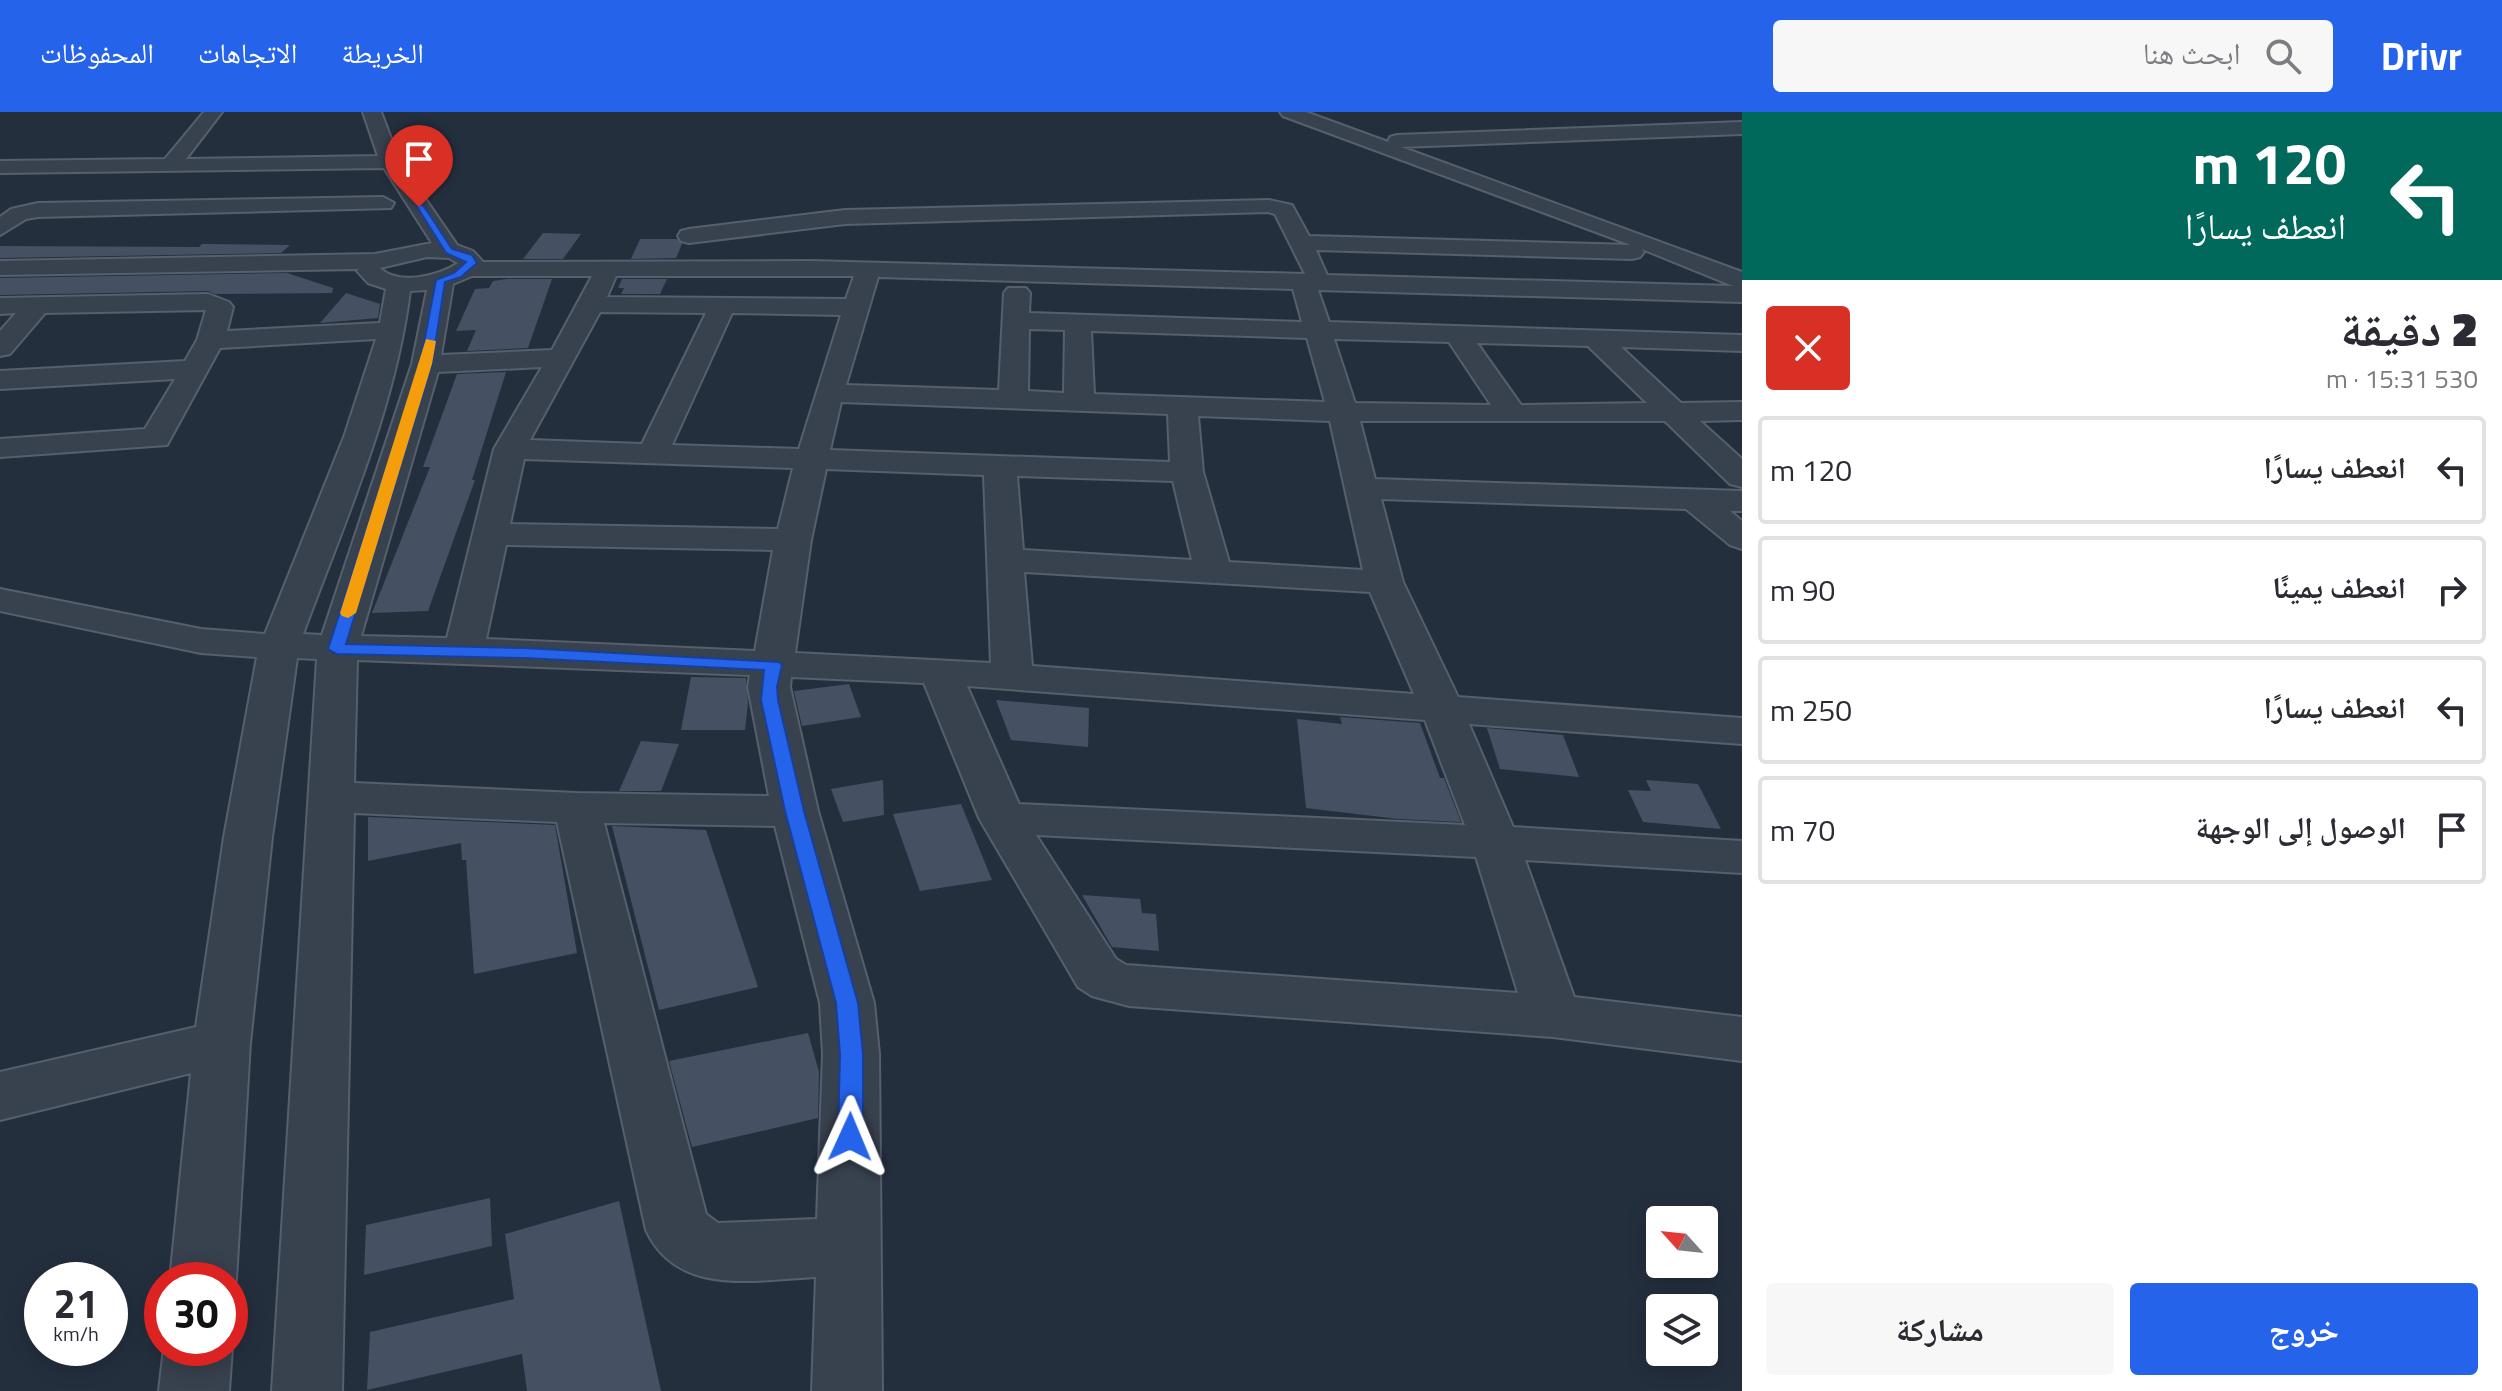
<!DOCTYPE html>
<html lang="ar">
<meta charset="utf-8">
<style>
body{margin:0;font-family:"Titillium Web","Noto Naskh Arabic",sans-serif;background:#f7f7f7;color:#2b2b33;direction:rtl;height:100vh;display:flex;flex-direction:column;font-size:30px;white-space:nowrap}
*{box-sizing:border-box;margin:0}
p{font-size:26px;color:#7c7c81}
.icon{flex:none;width:44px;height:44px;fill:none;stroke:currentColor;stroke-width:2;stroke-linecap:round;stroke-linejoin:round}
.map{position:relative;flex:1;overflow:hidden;direction:ltr}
.details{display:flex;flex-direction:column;background:#fff;width:760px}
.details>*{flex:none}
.guide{background:#00695c;color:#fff;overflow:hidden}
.needle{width:52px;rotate:297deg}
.controls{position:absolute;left:1646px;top:1094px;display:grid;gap:16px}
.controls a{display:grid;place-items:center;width:72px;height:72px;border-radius:8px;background:#fff;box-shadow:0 4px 20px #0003;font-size:40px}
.speed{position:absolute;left:24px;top:1150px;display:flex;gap:16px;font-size:40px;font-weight:700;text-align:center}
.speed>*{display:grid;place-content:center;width:104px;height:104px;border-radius:50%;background:#fff;box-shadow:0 4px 20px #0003;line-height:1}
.speed small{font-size:20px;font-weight:400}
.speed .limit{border:12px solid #d22;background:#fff;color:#111}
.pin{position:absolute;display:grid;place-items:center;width:68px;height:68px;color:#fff;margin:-82px -34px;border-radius:50% 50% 50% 0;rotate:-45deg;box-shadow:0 0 8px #0007}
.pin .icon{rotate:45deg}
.me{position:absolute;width:88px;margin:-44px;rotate:1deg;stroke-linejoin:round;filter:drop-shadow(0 0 6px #0008)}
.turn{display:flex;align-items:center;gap:28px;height:168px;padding:0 24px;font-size:36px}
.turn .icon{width:104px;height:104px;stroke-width:2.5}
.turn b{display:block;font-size:56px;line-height:68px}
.round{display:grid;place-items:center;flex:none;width:84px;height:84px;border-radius:8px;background:#f7f7f7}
.headline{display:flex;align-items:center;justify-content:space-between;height:136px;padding:0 24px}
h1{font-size:48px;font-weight:800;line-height:60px}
.primary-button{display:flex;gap:16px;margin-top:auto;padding:16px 24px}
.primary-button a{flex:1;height:92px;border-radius:8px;background:#2563eb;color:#fff;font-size:32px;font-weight:800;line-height:92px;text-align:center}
.primary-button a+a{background:#f7f7f7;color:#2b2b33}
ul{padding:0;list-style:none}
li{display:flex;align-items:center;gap:24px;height:108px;margin:0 16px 12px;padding:0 8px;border:4px solid #e1e1e2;border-radius:8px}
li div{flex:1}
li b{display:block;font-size:30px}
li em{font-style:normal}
header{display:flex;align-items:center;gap:48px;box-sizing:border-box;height:112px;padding:0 40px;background:#2563eb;color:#fff}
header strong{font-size:38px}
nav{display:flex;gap:44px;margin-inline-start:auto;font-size:28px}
.search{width:560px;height:72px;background:#f7f7f7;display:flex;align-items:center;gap:20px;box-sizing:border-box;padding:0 28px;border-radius:8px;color:#7c7c81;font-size:30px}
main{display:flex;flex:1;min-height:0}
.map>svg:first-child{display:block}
.building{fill:#455162}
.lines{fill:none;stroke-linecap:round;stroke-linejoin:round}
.minor-casing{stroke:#565f6c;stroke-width:4}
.minor{fill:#38414e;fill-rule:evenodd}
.route{fill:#2563eb;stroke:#184099;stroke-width:2}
.slow{fill:#f59e0b}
</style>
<header>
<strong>Drivr</strong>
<div class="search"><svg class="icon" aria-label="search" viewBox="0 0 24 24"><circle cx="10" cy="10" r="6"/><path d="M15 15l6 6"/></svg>ابحث هنا</div>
<nav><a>الخريطة</a><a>الاتجاهات</a><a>المحفوظات</a></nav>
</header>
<main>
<section class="details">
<div class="guide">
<div class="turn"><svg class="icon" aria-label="left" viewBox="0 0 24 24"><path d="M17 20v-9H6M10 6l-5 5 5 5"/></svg><div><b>120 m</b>انعطف يسارًا</div></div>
</div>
<div class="headline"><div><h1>2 دقيقة</h1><p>530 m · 15:31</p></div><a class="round" style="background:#d93025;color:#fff"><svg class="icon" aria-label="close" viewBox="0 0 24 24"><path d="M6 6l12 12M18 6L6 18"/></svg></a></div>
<ul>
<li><svg class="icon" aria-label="left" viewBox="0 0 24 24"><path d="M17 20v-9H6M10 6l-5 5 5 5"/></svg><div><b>انعطف يسارًا</b></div><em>120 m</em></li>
<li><svg class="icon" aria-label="right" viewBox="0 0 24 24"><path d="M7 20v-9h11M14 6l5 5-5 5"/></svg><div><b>انعطف يمينًا</b></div><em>90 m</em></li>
<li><svg class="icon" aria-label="left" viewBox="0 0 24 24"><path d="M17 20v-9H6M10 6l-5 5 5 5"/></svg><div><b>انعطف يسارًا</b></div><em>250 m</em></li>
<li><svg class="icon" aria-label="arrive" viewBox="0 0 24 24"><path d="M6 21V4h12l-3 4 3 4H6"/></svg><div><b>الوصول إلى الوجهة</b></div><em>70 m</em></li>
</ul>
<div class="primary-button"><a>خروج</a><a>مشاركة</a></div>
</section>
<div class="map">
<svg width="1742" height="1279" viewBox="0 0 1742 1279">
<rect width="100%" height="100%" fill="#242f3e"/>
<path class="building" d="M543,121L581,122L563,147H523Z
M640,127H677L682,132L676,146L631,147Z
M202,132L290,133L281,141L0,146V134L199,135Z
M287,161L333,176L332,181L215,182L208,179L0,183V166Z
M507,167H552L528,236L467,239L476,218L456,219L475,177L489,176L493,169Z
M622,167H667L660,182H621L624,176H618Z
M346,181L380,192L378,206L320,211Z
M506,260L472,368H475L428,499L372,501L430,355H423L457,262Z
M691,565L746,566L748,591L745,618H681Z
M849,572L861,605L802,614L794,579Z
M996,588L1089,596L1088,635L1011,628Z
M1340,605L1420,611L1440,666H1444L1461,710L1398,707L1306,696L1297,607L1342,612Z
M1487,616L1563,623L1579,665L1500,657Z
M641,629L679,632L661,679H619Z
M883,668L884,703L843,710L831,677Z
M1646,668L1698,672L1721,717L1643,710L1628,678L1651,679Z
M961,692L992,768L920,779L893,702Z
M368,705L555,713L577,841L474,862L466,748H462L461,731L368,749Z
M612,714L706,718L758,875L659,898Z
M1082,783L1140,787L1142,801L1156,802L1159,839L1112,835Z
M808,921L819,960L818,1006L692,1035L669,949Z
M490,1086L492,1134L364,1163L366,1113Z
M619,1089L661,1279H527L522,1242L367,1278L370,1220L514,1187L505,1122Z"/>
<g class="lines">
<g class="minor-casing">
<path id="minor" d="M204,0H222L186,47L378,44L363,0H381L400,50L457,133L473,139L483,150L811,149L1305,162L1275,102L1268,100L845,112L689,131L681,129L678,124L681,119L689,117L845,98L1269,88L1292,93L1309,124L1631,133L1283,4L1280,0H1306L1388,30L1390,25L1397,23L1742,10V22L1401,35L1742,160V190L1318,178L1329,210L1742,223V239L1621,235L1681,291L1742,290V308L1700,309L1742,347V375L1730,372L1665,309H1360L1375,367L1742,379V399H1730L1742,409V437L1730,433L1686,397L1381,387L1403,470L1458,585L1742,606V632L1469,612L1513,715L1742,729V761L1525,748L1574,885L1742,905V949L1553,925L1129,894L1092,884L1078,875L979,706L924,571L791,565L790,575L818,699L874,891L879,942L882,1279H812L816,1165C754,1168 677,1185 646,1118L557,710L354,701L342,1279H272L317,547L297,546L272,725L250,931L236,1168L230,1181V1168H170L191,961L0,1008V960L196,915L224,725L257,545L201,541L0,499V477L201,517L265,522L344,325L376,227L220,236L167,333L0,345V327L145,317L175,267L0,277V259L185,249L197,228L206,198L45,201L10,242L0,244V219L16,201L0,202V186L208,182L229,190L233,195L227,219L380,211L386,177L368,171L357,159L359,157L0,163V149L375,142L432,131L384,56L0,61V49L165,47ZM1642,137L1733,174L1327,163L1316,138L1632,147L1640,145L1644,140ZM427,145L449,146L458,151C439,164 398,174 380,156ZM472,164H592L552,238L441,243L453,172ZM616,164H854L846,187L607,185ZM878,165L1293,177L1302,210L1029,201L1030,181L1026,176H1008L1004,181L999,278L846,273ZM427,178L412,252L322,523L303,522C344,411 395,298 410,179ZM600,200L706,201L642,332L530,328ZM732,201L841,203L799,337L672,333ZM1029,217L1065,218L1064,281L1028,279ZM1091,219L1307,226L1325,290L1094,282ZM1334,227L1449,230L1491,293L1355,291ZM1477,231L1588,234L1647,291L1521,293ZM542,255L494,337L447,526L361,524L438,260ZM841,290L1168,302L1170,350L830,338ZM1198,304L1330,309L1363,458L1229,450L1203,360ZM524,347L793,356L778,417L510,412ZM826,357L984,363L991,551L795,541L811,428ZM1017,364L1173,369L1192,448L1023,438ZM506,433L773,438L755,539L486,527ZM1024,460L1370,480L1414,582L1032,554ZM357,548L750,563L748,575L769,684L577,681L354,671ZM967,574L1425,608L1465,713L1019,692ZM604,711L775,714L820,891L823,942L817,1107L718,1111L706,1102ZM1036,723L1476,745L1518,881L1126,853L1116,847Z
M383,85L394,91L391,96L38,105L26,107L0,123V105L11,97L38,91Z
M230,1231L232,1236L229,1279H159L164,1236H230Z"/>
</g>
<use href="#minor" class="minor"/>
</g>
<path class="route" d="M416,93H423L452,137L472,143L477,151L461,165L445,170L432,252L346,532L524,536L779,550L782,553L777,575L778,588L804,699L858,891L863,942V1025L859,1032L850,1035L842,1032L838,1025L840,942L836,891L785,699L761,588L764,558L524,546L337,542L328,537L420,252L436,168L454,161L466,150L446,141Z"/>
<path class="slow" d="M426,227L436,229L432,252L356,501L348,506L342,504L340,501Z"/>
</svg>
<div class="controls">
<a><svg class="needle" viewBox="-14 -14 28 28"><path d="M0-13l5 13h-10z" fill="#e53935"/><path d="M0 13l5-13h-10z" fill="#7c7c81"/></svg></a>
<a><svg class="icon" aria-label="layers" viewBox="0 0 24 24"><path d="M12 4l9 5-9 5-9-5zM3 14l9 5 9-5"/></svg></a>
</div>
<div class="speed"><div>21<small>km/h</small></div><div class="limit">30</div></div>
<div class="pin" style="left:419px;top:95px;background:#d93025"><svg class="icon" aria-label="arrive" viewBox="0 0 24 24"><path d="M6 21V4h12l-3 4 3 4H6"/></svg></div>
<svg class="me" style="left:850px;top:1025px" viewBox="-20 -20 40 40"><path d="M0-17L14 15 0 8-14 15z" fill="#2563eb" stroke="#fff" stroke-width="4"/></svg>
</div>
</main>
